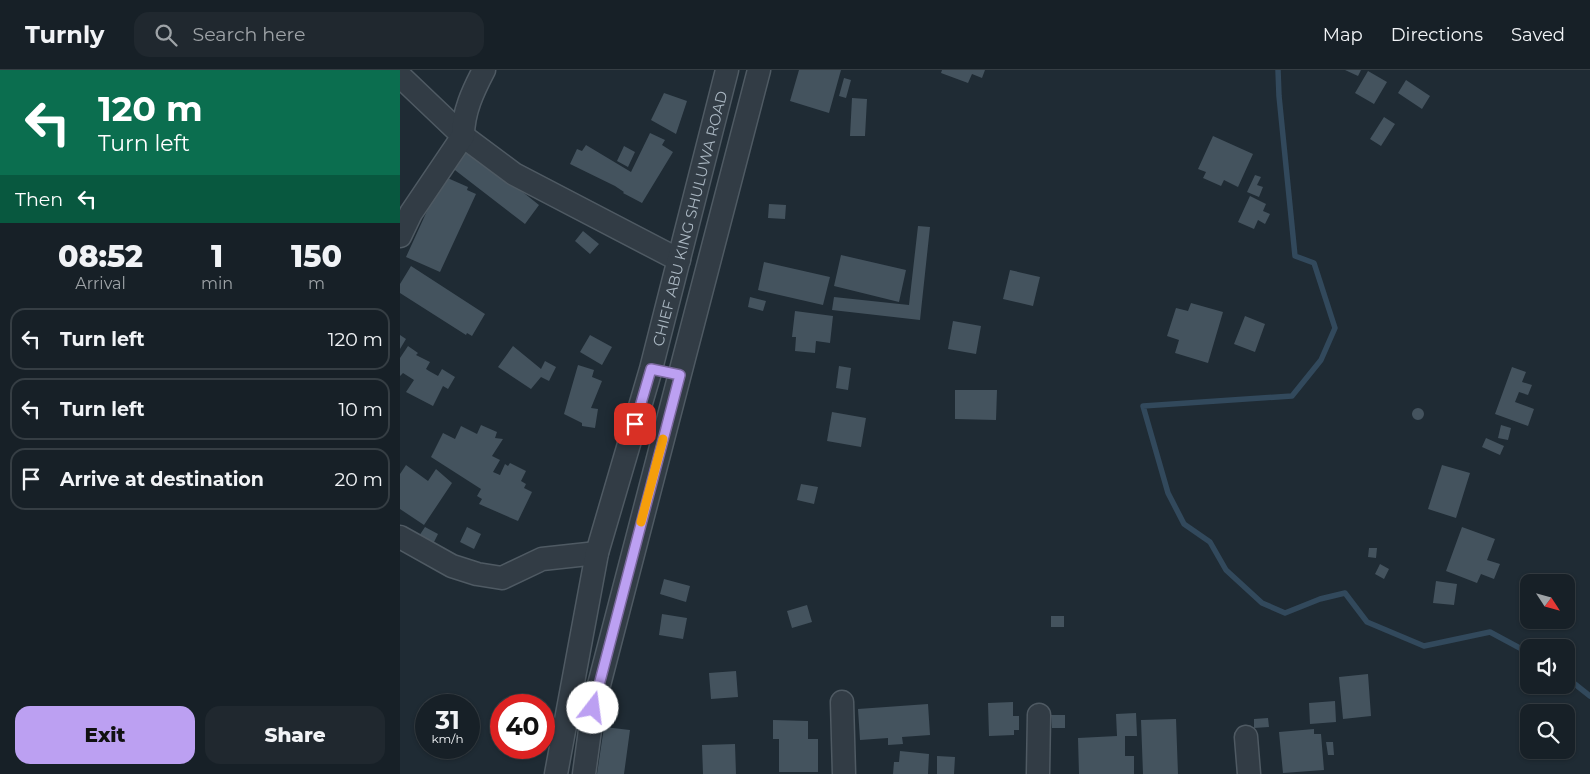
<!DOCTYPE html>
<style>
body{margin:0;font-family:Montserrat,sans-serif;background:#20282f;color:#f1f3f6;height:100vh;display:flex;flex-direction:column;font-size:19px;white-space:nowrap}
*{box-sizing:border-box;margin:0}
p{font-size:16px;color:#9ea3a7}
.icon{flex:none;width:28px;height:28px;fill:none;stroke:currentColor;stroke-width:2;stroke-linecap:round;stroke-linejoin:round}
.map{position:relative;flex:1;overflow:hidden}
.side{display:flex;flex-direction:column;background:#172027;width:400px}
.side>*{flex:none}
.banner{background:#0b6e4f;color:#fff;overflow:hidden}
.needle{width:32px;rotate:126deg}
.fabs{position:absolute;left:1120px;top:504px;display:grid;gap:10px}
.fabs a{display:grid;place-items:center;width:55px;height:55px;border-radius:10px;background:#172027;box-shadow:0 1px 4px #0004,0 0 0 1px #363e44;font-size:25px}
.speed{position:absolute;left:15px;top:624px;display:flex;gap:10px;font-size:25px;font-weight:700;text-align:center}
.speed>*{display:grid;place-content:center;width:65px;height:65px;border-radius:50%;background:#172027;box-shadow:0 1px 4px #0004,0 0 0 1px #363e44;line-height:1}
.speed small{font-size:12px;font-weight:400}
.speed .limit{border:8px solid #d22;background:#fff;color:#111}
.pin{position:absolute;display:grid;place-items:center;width:42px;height:42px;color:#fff;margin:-21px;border-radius:10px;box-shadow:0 2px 8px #0006}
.me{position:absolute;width:55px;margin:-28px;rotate:15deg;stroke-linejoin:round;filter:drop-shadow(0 0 4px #0008)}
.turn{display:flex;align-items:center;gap:18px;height:105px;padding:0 15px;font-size:22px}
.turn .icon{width:65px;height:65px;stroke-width:2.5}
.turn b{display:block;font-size:35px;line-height:42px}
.then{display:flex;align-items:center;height:48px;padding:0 15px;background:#0003;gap:10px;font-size:19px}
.eta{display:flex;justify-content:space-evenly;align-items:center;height:85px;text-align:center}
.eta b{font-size:30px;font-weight:800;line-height:35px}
.action{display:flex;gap:10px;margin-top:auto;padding:10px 15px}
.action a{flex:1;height:58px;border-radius:15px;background:#bca0f2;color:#111;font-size:20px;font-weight:800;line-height:58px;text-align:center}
.action a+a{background:#20282f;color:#f1f3f6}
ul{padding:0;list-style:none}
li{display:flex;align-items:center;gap:15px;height:62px;margin:0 10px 8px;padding:0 5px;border:2px solid #363e44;border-radius:15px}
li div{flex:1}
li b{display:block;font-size:19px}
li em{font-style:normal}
header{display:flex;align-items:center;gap:30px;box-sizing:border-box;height:70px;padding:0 25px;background:#172027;border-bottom:1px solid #363e44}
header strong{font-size:24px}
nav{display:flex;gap:28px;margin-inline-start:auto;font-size:18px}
.search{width:350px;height:45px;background:#20282f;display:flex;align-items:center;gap:12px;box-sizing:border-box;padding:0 18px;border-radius:15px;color:#9ea3a7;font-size:19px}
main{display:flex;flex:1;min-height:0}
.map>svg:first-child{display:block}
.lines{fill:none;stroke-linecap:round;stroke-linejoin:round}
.stream{stroke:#32495c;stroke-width:5.5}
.building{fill:#44535e}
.minor-casing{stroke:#4f5a63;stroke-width:25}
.minor{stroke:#323c45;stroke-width:22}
.route-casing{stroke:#7a689d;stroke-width:12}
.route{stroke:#bca0f2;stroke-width:9}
.slow{stroke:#f59e0b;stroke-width:9}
.labels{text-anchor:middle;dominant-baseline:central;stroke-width:5;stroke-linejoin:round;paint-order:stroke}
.street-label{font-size:15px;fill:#abb8c3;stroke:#182129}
</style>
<header>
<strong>Turnly</strong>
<div class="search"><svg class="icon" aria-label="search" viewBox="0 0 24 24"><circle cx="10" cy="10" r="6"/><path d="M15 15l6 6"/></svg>Search here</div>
<nav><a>Map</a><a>Directions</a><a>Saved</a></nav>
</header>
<main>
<section class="side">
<div class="banner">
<div class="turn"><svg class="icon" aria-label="left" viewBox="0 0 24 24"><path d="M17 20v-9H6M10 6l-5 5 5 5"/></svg><div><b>120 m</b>Turn left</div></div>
<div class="then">Then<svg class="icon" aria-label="left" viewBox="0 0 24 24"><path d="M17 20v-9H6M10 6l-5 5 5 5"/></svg></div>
</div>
<div class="eta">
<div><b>08:52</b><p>Arrival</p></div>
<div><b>1</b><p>min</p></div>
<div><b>150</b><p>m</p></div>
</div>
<ul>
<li><svg class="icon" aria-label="left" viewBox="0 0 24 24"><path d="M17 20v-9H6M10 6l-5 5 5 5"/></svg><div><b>Turn left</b></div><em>120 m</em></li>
<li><svg class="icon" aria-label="left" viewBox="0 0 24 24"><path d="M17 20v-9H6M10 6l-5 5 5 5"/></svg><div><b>Turn left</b></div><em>10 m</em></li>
<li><svg class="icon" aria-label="arrive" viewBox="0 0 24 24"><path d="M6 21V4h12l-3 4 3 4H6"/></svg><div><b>Arrive at destination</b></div><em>20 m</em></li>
</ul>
<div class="action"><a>Exit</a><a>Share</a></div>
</section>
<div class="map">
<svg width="1190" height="704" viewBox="0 0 1190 704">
<rect width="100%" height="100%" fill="#1f2b34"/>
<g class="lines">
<path class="stream" d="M878,0L879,26L895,186L914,193L935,258L921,290L892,326L743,336L768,423L784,454L810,472L826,500L862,533L885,543L920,529L945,523L967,552L1024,576L1090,562L1129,583
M1166,607L1190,626"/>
</g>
<path class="building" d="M399,0H441L429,43L390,31Z
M542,0H585L582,8L572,4L568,13L541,3Z
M945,0H961L958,6Z
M968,1L987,12L974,34L955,23Z
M444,8L451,10L446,28L439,26Z
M1006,10L1030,26L1022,39L998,23Z
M264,23L287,31L276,64L251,50Z
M452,28L467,29L465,66H450Z
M984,47L995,54L981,76L970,69Z
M250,63L265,70L262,75L273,82L242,133L223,123L224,122L215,116L170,94L177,79L182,81L186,75L231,102Z
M813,66L853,84L838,117L824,110L821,116L803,108L806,102L798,99Z
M224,76L235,82L228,97L217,91Z
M66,77L139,135L125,154L51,97Z
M855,105L861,107L857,115L863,117L859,127L847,122Z
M43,106L68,117L67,120L76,124L40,202L6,187Z
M850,126L866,134L863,141L870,144L865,154L858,150L854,159L838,152Z
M369,134L386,135L385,149L368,148Z
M518,156L530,157L520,250L432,240L434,227L509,235Z
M183,161L199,174L190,184L175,171Z
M441,185L506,200L499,232L434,216Z
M364,192L430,207L423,235L358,220Z
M11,196L85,244L72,266L67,263L66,265L0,223V214Z
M610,200L640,207L633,236L603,229Z
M350,227L366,231L363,241L348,237Z
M791,233L823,242L808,293L775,283L779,270L767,266L776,238L788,241Z
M395,241L433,246L430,273L416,271L415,283L395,281L396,267H392Z
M845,246L865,254L855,282L834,274Z
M553,251L581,256L576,284L548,279Z
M0,265L6,269L0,279Z
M190,265L212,277L202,295L180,282Z
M8,276L18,283L16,285L30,292L26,299L29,301L38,306L42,299L55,307L48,319L43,316L33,336L6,322L14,310L3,303L0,306V288Z
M113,276L141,299L145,291L156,297L149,311L141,307L131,319L98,297Z
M178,295L194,300L192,307L202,311L191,338L198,339L195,358L182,356V353L164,344Z
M439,296L451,298L448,320L436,318Z
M1112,297L1126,302L1122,312L1132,315L1128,325L1119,322L1115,332L1134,339L1128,356L1095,344Z
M555,320H597L596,350L555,349Z
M1012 344a6 6 0 1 1 12 0a6 6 0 1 1-12 0Z
M432,342L466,348L461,377L427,371Z
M81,355L97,362L95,368L103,369L92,386L100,390L93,402L100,405L105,394L108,396L110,393L126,401L121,411L126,414L124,418L132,422L118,451L79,434L82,429L77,426L81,419L31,387L43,363L55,369L61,356L77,364Z
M1101,355L1111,358L1108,370L1098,368Z
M1086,368L1104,376L1100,385L1082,377Z
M6,395L28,411L36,399L52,413L24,455L0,439V404Z
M1042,395L1070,403L1056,448L1028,439Z
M401,414L418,417L414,434L397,430Z
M25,457L38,464L33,474L19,466Z
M67,457L81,464L74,479L60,472Z
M1062,457L1095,469L1087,490L1100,494L1094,509L1081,504L1077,513L1046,501Z
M969,478H977L976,488L968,487Z
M980,494L989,499L984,509L975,504Z
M264,509L290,516L286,532L260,524Z
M1036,511L1057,514L1054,535L1033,533Z
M407,535L412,552L392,558L387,541Z
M262,544L287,548L283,569L259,565Z
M651,546H664V557H651Z
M336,601L338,627L311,629L309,603Z
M968,604L971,646L943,649L939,607Z
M935,631L936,652L910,654L909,633Z
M613,632V646H619V660H614V665L589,666L588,633Z
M528,634L530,665L502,667L503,674L488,675V668L460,670L458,639Z
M736,643L737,666H725V686H734V704H679L678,668L717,666L716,644Z
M651,645H665V658H652Z
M868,648L869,657L854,658V649Z
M776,649L778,704H743L741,650Z
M373,650L408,651V669H418V702H379V669H373Z
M204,657L230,660L224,704H197Z
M914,659V664H921L924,700L883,703L879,662Z
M926,672H933L934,685H928Z
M335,674L336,704H303L302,675Z
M500,681L529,684L528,704H493L494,692H499Z
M537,686L555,687L554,704H537Z"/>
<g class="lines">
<g class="minor-casing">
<g id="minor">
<path d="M0,6L63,66L114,104L279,190"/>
<path d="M0,166L11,143L63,66C63,42 73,21 84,0"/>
<path d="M0,467L52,496L77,504L102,508L142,489L197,483"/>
<path d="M442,632L444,704"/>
<path d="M846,667L849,704"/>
<path id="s1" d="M156,704L197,483L251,299L327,0"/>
<path d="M184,704L193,638L359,0"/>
<path d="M638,704L639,645"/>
</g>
</g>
<use href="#minor" class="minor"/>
</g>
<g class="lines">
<g class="route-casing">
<path id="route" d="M193,638L280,305L251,299L235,354"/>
</g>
<use href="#route" class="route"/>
<path class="slow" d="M241,452L263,369"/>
</g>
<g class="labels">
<g class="street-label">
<text stroke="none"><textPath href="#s1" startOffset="572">CHIEF ABU KING SHULUWA ROAD</textPath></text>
</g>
</g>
</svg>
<div class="fabs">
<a><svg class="needle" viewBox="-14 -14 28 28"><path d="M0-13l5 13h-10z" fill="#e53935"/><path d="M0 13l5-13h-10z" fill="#9ea3a7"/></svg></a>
<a><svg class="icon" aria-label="sound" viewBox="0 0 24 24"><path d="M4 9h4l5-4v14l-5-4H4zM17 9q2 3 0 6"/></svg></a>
<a><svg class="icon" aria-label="search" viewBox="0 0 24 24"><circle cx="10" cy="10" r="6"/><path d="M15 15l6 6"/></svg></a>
</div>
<div class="speed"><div>31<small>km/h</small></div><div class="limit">40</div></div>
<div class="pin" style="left:235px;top:354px;background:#d93025"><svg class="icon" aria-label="arrive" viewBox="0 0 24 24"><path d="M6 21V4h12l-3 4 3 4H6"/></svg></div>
<svg class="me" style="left:193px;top:638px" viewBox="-20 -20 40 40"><circle r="19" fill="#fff"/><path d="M0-13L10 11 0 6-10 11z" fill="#bca0f2"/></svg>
</div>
</main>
